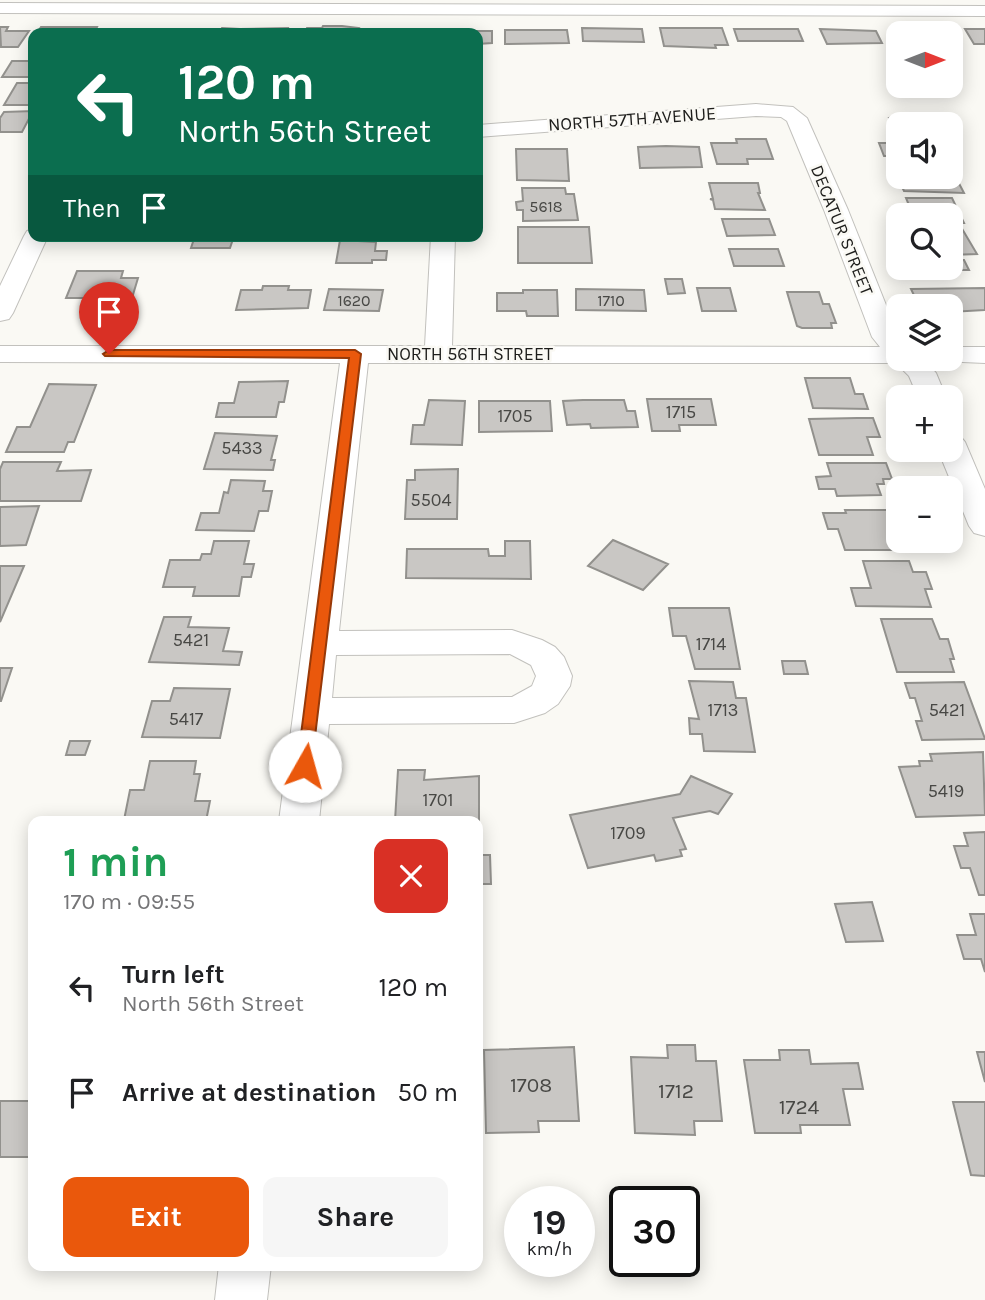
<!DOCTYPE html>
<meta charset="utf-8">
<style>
body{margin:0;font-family:Karla,sans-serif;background:#f6f6f6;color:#202124;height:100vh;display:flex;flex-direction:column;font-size:26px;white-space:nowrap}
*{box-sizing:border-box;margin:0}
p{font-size:23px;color:#757577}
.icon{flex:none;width:38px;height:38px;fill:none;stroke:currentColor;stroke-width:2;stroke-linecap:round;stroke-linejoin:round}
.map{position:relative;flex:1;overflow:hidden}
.sheet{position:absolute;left:28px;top:816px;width:455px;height:455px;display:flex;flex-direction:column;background:#fff;border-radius:14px;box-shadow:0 4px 18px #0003}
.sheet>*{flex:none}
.hud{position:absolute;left:28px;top:28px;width:455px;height:214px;border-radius:14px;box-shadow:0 4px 18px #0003;background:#0b6e4f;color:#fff;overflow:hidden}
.needle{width:46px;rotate:90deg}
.buttons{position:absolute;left:886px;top:21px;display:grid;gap:14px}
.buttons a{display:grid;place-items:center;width:77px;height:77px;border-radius:14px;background:#fff;box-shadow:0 4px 18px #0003;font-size:35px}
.speed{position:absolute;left:504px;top:1186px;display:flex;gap:14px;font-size:35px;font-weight:700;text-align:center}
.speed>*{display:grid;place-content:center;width:91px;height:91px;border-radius:50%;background:#fff;box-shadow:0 4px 18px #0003;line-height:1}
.speed small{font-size:18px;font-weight:400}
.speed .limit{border:4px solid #111;border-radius:10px;background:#fff;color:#111}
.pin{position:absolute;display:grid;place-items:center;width:60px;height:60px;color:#fff;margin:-72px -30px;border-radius:50% 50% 50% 0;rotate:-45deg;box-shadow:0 0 7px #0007}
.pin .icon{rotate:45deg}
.me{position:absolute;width:77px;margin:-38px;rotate:7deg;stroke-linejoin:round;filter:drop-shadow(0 0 5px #0008)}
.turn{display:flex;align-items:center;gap:24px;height:147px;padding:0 35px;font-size:32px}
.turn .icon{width:91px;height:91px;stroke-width:2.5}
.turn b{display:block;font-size:49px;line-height:60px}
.then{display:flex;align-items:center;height:66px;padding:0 35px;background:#0003;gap:14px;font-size:26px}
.round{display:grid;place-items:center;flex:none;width:74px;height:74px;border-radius:14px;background:#f6f6f6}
.headline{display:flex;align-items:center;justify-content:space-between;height:119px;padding:0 35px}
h1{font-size:42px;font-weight:700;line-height:52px;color:#1e9e55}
.button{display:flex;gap:14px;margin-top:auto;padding:14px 35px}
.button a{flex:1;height:80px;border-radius:14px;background:#ea580c;color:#fff;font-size:28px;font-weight:700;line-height:80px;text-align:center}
.button a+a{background:#f6f6f6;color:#202124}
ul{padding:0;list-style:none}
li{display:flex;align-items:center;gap:21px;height:105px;padding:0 35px}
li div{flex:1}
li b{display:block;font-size:26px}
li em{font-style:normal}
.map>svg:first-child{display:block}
.building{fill:#c9c7c4;stroke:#92918d;stroke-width:2}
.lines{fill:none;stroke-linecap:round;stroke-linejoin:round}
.street-casing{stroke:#c2c1bd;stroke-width:2}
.street{fill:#fff;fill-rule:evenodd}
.route{fill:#ea580c;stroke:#983908;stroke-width:2}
.labels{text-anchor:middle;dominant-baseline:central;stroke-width:5;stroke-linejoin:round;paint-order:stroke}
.far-number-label{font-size:16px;fill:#484845}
.far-street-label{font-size:18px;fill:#1d1d1b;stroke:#faf9f4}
.number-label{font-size:18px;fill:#484845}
.near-number-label{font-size:21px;fill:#484845}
</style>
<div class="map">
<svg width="985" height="1300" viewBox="0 0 985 1300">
<rect width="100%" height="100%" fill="#faf9f4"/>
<path class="building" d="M323,26H342L359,28L357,33H305L307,28H322Z
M0,27H8L6,31H29L18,47H1Z
M41,27H97L94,33H37Z
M222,28L240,29L288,28L287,33H220Z
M582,28L642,29L644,42L583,41Z
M660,28H722L728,45H715L716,48L664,46Z
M177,29H211L210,33H175Z
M368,29H404V31H423L367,33Z
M734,29H798L803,41H738Z
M820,29L876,31L882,43L827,44Z
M965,29H985V44H974Z
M505,30H567L569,43L505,44Z
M894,30H950L956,40H950V33H898V37Z
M431,31L475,33V31H492V43L478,44V33H430Z
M12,61H33V77H2Z
M17,83H33V105H4Z
M33,111L22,132H0V118L4,112Z
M893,117H930L934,124H898V129H894L889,118Z
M736,139H766L773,159H747L748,164H717L711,143H737Z
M879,143H898V165H893L889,156H884Z
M666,146L699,147L702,167L640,168L638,147Z
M516,149H567L569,181L517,180Z
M894,170H898V177H950L952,170L964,193L904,191Z
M709,183H758L760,193H758L765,210L715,209L713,200L710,199H713Z
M522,188H565L566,194H574L578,220L523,221V210H517L516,202L523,201Z
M906,198H952L964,223H950V215H913Z
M722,219H769L775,235L727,236Z
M518,227H589L592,263H518Z
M961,227L977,254L950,255V228Z
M195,236H234L230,248H191Z
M340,240L376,242L375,251H387L386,260H372V263H336Z
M729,249H778L784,266H734Z
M950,260H964L969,270H939L938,268H950Z
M77,271H123L121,278H138L132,298H66Z
M665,279H682L685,293L668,294Z
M263,286H289L288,290H311L308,308L236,310L241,290H262Z
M697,288H730L736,311H702Z
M985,288V310L950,312V306H919L911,289Z
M329,289L383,290L379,311L324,310Z
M576,289L644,290L646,311L576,310Z
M523,290H557L558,316H527L526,311H497V293H523Z
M787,292H819L823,304H829L836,323H831L832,328H802L797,326Z
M805,378H850L855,394H863L868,409L813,408Z
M288,381L284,402H279L276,417H216L219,403H234L239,382Z
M49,384L96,385L74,442H68L64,452H6L17,427H30Z
M647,399H711L716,425H679L680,431H652Z
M429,400L465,401L462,445L411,444L413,425H424Z
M583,400H624L627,411H635L638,427L591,428L590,424L567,425L563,401Z
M479,401H550L552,431L479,432Z
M857,418H873L880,437H867L873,455H819L809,419Z
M215,433L277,436L271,460H275L273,470L204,469Z
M3,462H61L57,471L91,470L81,501H0V469Z
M827,463H886L892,479H883L884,484H877L881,495L837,496L835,489H819L816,477L831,476Z
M458,469L457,519H405L407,480H415V470Z
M231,480L265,481L263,491H272L268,511H259L254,531L196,530L201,513H219L224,492L228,493Z
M39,506L26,545L0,546V507Z
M845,510H898V541H906L909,550H845L838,529H828L823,513H846Z
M613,540L668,564L643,590L588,566Z
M214,541H249L244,564H254L251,577H242L239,596H193L195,587H163L170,560H200L202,554H211Z
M505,541H530L531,579L406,578L407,549H488L489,556H505Z
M863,561H909L913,572H926L932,589H925L931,607L856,606L851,588H871Z
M0,566H24L0,622Z
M669,608H729L740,669H695L686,636H673Z
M164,617H191L188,627L229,628L223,651L242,652L239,665L149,662Z
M881,619H932L940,639H948L954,659H950L954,672H897Z
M782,661H805L808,674H784Z
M0,668H12L1,701H0Z
M689,681L733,682L736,698H746L755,752L704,751L702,734H690L689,718L699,719Z
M964,682L985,739L922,740L916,721H922L915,698H910L905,683Z
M174,688L230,689L220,738L142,737L152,701H170Z
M70,741H90L85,755H66Z
M983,752L985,815L916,817L899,767L920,766L919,761H932L930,754Z
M150,761H196L194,774H200L195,801H210L206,821L124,820L130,790H144Z
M398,770H425L424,780L479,776V823L478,821H395Z
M691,776L732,794L718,814L710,811L673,818L686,849L680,850L682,856L656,861L654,855L588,868L570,815L680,794Z
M985,832V895H979L970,868H961L954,846H968L964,833Z
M478,855H490L491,884H482V900H478Z
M872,902L883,941L846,942L835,904Z
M970,914H985V972L981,959H964L957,935H976Z
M667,1045H695L696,1061H716L722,1121H694L695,1135L635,1133L631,1057L668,1058Z
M574,1047L579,1121H538L539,1132L486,1133L484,1050Z
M779,1050H809L811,1064L858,1063L863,1089H843L850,1125H800L801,1133H755L744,1060H780Z
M977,1052H985V1082Z
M0,1101H33V1157H0Z
M953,1102H985V1176L971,1175Z"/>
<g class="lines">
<g class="street-casing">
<path id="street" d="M0,3L985,6V16L0,13Z
M756,104L793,107L807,118L848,210L898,335V359H923L936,373L946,397H918L909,376L896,363H368L339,631L512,630L542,640L555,647L564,657L572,676L570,686L558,704L545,713L514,723L329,724L319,821H279L340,363L0,362V346H425L431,236H455L452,346L880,347L872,337L824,210L787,121L781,117L756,116L478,137V125ZM510,654L531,665L536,676L532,686L512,697L332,698L336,655Z
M33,229V236H48L13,313L9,319L0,321V286L24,236L27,231Z
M950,347H985V363L940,361L939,359H950Z
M950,433L960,436L965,442L985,489V536L974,533L969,526L938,450H950Z
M219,1265H271L267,1300H215Z"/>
</g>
<use href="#street" class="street"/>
</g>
<path class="route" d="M109,350H355L361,354L311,770H299L297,766L349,358L105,356L103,354Z"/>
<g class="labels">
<g class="far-number-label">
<text x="546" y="206">5618</text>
<text x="354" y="300">1620</text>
<text x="611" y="300">1710</text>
</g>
<g class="far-street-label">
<text transform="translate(632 119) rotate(-4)">NORTH 57TH AVENUE</text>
<text transform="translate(842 230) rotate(68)">DECATUR STREET</text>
<text x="470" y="354">NORTH 56TH STREET</text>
</g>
<g class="number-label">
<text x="681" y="412">1715</text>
<text x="515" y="416">1705</text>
<text x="242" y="448">5433</text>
<text x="431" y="500">5504</text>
<text x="191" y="640">5421</text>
<text x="711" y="644">1714</text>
<text x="723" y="710">1713</text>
<text x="947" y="710">5421</text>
<text x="186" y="719">5417</text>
<text x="946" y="791">5419</text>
<text x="438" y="800">1701</text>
<text x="628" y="833">1709</text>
</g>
<g class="near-number-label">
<text x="531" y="1085">1708</text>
<text x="676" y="1091">1712</text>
<text x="799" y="1107">1724</text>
</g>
</g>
</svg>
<div class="buttons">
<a><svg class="needle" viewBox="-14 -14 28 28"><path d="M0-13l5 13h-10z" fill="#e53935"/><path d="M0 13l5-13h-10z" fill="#757577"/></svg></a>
<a><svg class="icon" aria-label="sound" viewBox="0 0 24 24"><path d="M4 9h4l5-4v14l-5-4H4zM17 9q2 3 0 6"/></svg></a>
<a><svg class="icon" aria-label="search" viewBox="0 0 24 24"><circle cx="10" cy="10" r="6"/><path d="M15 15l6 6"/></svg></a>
<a><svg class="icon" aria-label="layers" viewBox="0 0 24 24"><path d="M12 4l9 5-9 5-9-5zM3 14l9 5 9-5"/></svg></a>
<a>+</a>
<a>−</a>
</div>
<div class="speed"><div>19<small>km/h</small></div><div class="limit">30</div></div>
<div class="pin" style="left:109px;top:354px;background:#d93025"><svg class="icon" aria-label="arrive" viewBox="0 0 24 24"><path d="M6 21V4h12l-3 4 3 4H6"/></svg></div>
<svg class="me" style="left:305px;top:766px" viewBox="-20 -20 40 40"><circle r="19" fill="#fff"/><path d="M0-13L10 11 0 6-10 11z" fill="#ea580c"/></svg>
<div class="hud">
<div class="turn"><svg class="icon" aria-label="left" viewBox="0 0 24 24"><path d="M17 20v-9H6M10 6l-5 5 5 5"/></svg><div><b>120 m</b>North 56th Street</div></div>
<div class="then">Then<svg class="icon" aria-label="arrive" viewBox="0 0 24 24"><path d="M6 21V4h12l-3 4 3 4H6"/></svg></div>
</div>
<section class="sheet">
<div class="headline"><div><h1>1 min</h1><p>170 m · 09:55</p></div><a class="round" style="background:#d93025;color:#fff"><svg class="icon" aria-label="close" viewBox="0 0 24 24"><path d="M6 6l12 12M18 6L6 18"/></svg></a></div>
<ul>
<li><svg class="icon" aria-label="left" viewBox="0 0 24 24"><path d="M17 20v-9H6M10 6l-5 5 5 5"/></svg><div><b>Turn left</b><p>North 56th Street</p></div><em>120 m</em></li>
<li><svg class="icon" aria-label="arrive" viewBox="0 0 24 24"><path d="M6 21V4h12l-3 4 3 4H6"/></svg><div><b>Arrive at destination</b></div><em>50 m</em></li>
</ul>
<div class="button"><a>Exit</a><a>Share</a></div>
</section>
</div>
